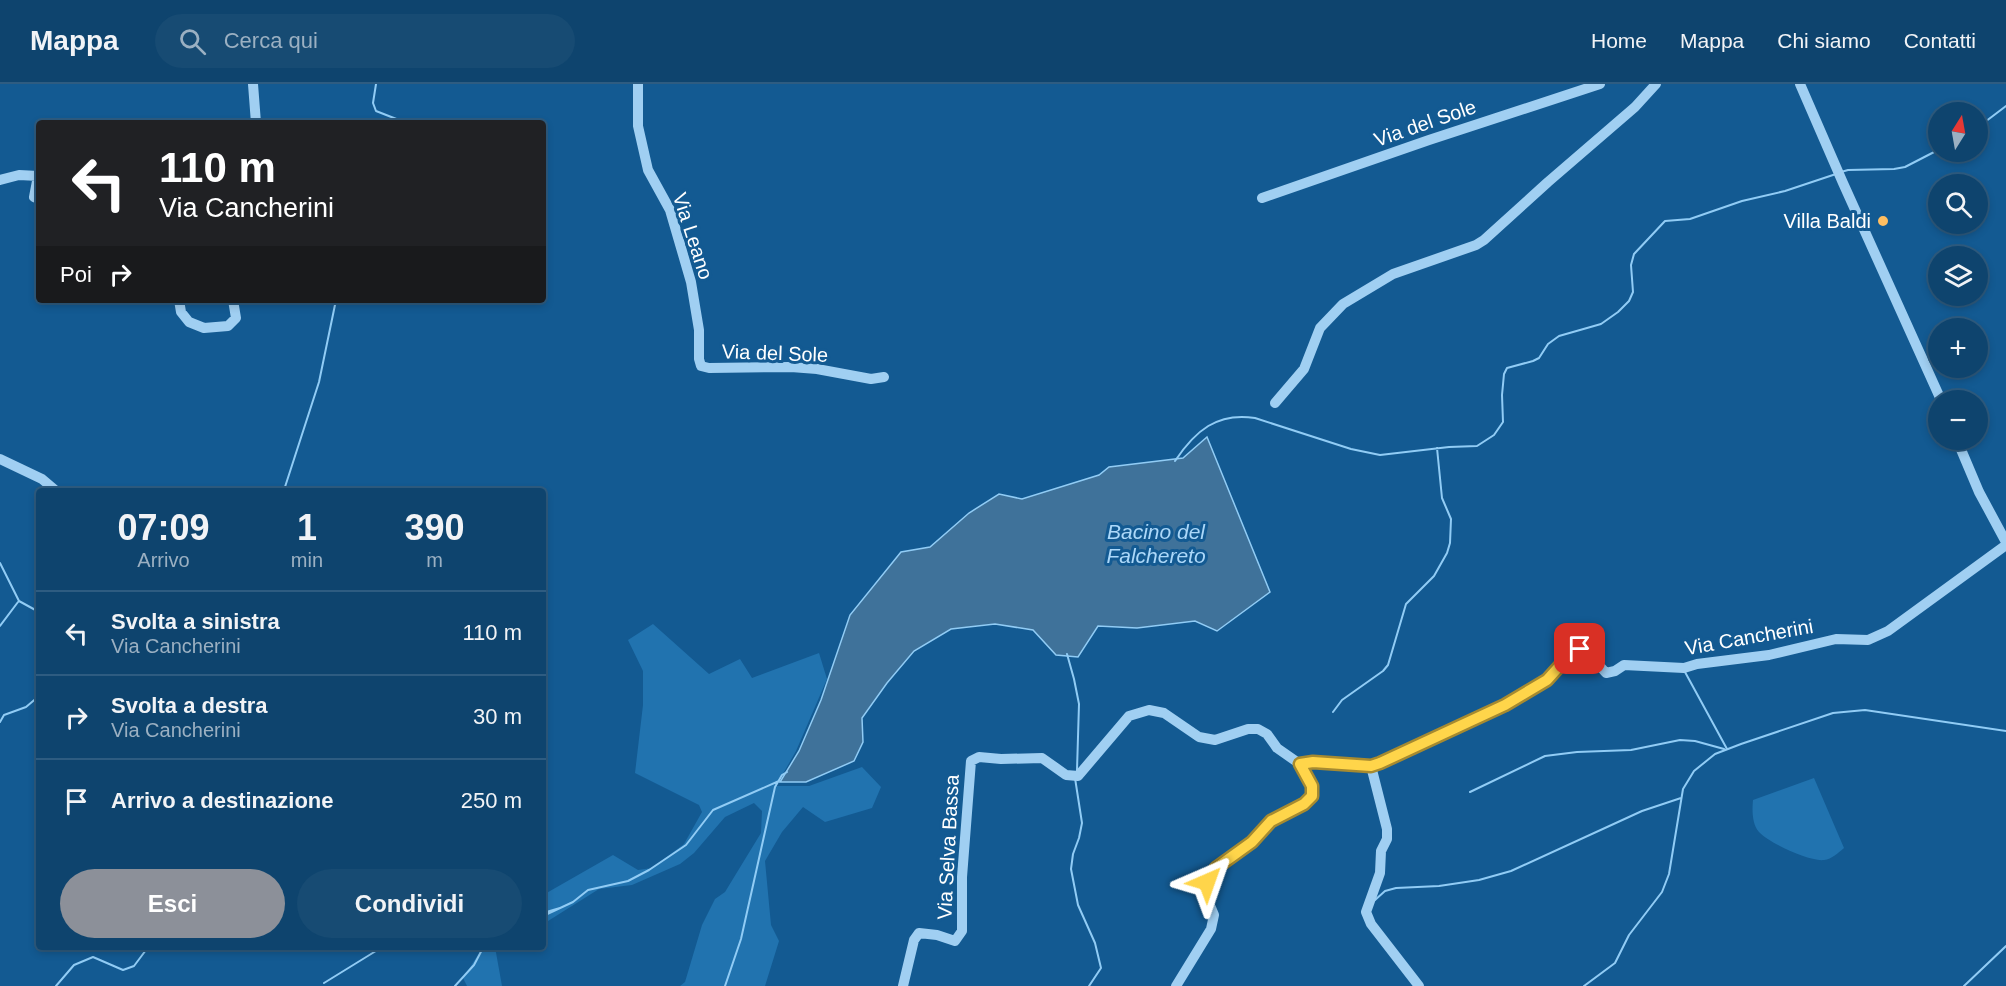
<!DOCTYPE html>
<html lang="it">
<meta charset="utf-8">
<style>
body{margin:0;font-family:Helvetica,sans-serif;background:#174b73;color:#f1f3f6;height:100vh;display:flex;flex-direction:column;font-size:22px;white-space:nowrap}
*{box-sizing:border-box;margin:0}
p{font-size:20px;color:#9bb0c2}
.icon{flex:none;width:33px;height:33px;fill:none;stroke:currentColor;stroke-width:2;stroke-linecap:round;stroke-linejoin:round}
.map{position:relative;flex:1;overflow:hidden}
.details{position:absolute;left:36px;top:404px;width:510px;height:462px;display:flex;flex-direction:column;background:#0e446e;border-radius:6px;box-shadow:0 3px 9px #0003,0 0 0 2px #2e5c81}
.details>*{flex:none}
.top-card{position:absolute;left:36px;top:36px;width:510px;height:183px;border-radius:6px;box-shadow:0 3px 9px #0003,0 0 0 2px #2e5c81;background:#202124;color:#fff;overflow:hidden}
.needle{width:39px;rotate:11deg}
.fabs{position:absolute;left:1928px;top:18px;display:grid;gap:12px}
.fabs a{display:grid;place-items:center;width:60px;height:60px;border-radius:50%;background:#0e446e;box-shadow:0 3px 9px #0003,0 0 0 2px #2e5c81;font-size:30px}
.pin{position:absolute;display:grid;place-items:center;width:51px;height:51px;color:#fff;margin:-26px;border-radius:12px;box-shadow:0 3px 9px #0006}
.me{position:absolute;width:66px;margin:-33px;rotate:43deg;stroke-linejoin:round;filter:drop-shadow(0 0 4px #0008)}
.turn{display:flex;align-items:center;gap:21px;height:126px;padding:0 24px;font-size:27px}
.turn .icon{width:78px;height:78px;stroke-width:2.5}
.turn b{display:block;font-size:42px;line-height:51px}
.then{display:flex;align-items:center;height:57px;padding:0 24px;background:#0003;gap:12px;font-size:22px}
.eta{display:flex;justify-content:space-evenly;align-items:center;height:102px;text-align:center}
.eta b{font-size:36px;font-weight:700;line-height:42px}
.primary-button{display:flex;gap:12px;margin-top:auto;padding:12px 24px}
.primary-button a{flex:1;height:69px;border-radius:36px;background:#8c9099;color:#fff;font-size:24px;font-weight:700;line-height:69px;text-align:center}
.primary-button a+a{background:#174b73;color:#f1f3f6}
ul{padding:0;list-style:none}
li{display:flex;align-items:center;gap:18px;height:84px;padding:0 24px;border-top:2px solid #2e5c81}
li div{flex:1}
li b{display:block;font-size:22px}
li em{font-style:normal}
header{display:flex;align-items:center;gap:36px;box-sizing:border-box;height:84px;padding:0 30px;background:#0e446e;border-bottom:2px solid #2e5c81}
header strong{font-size:28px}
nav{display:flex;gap:33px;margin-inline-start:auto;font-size:21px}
.search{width:420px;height:54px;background:#174b73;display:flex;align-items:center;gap:15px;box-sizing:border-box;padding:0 21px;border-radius:33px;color:#9bb0c2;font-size:22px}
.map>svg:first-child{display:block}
.green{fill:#2173af}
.water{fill:#3f729a;stroke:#91ccf5;stroke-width:1.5}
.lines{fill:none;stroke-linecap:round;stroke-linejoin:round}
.stream{stroke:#91ccf5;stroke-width:2}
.minor{stroke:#a0cff2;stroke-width:10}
.route-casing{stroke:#a68a30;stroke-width:15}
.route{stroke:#ffd54a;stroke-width:10}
.poi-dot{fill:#ffbe61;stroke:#135a92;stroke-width:2}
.labels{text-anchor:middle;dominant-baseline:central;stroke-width:6;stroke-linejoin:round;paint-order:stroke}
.street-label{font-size:20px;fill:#fff;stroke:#135a92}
.poi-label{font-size:20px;fill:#fff;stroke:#135a92;text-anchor:end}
.water-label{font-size:21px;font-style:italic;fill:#acd8f9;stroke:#135a92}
</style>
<header>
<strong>Mappa</strong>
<div class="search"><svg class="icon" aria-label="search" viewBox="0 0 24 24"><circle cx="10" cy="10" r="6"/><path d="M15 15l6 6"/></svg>Cerca qui</div>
<nav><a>Home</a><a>Mappa</a><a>Chi siamo</a><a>Contatti</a></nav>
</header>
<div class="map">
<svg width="2006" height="902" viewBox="0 0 2006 902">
<rect width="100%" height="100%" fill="#135a92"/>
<path class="green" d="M653,540L709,590L740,575L752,594L819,569L827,595L796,667L776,702H809L862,683L881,703L872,724L825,738L803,723L782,748L765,777L771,841L779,857L765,902H680L685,898L702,841L715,815L725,808L761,749L762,727L754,719L725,733L694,769L680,780L632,801L599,805L548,837H543V811L613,771L638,786L652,784L684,760L702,728L699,721L635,689L643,621V587L628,556Z
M1814,694L1844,764C1838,769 1832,775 1824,776C1810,778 1769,759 1759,748C1752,740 1752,726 1753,716Z
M483,863H495L502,902H467L463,894Z"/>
<path class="water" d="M1207,353L1270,508L1217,547L1195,537L1137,544L1098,542L1078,573L1056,571L1033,546L995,540L951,545L914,567L887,599L862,634L863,658L854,677L806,698H780L799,667L821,616L850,531L901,468L930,463L969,429L999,410L1022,415L1099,391L1109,383L1183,374Z"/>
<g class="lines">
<path class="stream" d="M376,0L373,19L376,27L399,36L400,39
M1977,44L2006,22
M1841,88L1848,86L1894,85L1905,83L1938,66
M1175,377C1195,347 1217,328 1255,334L1351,365L1380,371L1449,363L1477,362L1494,351L1503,338L1502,311L1504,290L1507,284L1533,277L1539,274L1548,260L1559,252L1601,240L1618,228L1629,217L1633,208L1631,181L1634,170L1665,137L1690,135L1742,117L1785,107L1836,90
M284,406L319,298L336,216
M0,479L19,517L39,528
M0,542L18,518
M1067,570L1074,595L1079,620L1077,686
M1685,588L1727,665
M1333,628L1342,616L1383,587L1388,581L1406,520L1434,492L1447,469L1450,459L1451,435L1442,414L1437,364
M0,638L4,631L26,623L39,612
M1075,694L1082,739L1079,754L1073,770L1071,785L1078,821L1095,859L1101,884L1089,902
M1470,708L1545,672L1577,668L1631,666L1680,656L1695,657L1724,665
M1375,816L1385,807L1396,804L1439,802L1479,796L1511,787L1642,727L1681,714
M543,829L560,824
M543,832L573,818L588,806L628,797L649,786L686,761L713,726L779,697
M324,899L384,862
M56,902L74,881L93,873L123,886L134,882L149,862
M455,902L474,881L484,862
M725,902L741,855L775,703L782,691L787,688
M1584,902L1615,879L1629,851L1662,808L1669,790L1683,705L1694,687L1715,670L1741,660L1833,629L1865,626L2006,647
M1964,902L2006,862"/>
<path class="minor" d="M253,0L256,39
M638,0V42L648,86L670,126L691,198L699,246V275L701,282L709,284L791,283L817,285L871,295L884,293
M1800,0L1843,99L1941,316
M0,96L19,91L38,92L34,113L39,115
M1262,114L1429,56L1600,0
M179,216L181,228L189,238L204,244L228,242L236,234L233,216
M1275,319L1304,285L1320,244L1343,220L1393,190L1476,161L1484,156L1548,98L1635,23L1656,0
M1957,356L1979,408L2006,458
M0,375L42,395L55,406
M1371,682L1387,745V755L1381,767L1380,789L1366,828L1371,840L1419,902
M903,902L914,856L919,849L937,851L955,857L962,847V793L971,677L979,673L1001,675L1042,674L1066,691L1078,692L1129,632L1149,626L1164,629L1199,653L1215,656L1248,645H1258L1267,650L1277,664L1300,680
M1176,902L1211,845L1214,831L1204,807L1216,785L1252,758L1271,737L1304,720L1313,713L1312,702L1300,680L1313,678L1371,682L1380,679L1505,621L1547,595L1574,566L1580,565L1588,569L1606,589L1615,587L1624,581L1684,584L1697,580L1769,571L1836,555L1868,556L1888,547L2006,461"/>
</g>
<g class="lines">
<g class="route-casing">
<path id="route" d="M1207,798L1216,784L1252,758L1271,737L1304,720L1312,712V702L1300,680L1313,678L1371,682L1380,679L1505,621L1547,596L1574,566L1580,565"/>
</g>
<use href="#route" class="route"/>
</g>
<circle class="poi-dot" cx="1883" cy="137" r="6"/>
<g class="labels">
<g class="street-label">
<text transform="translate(1425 39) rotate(-19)">Via del Sole</text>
<text transform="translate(693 152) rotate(72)">Via Leano</text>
<text transform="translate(775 269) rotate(2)">Via del Sole</text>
<text transform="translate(1749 553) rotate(-10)">Via Cancherini</text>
<text transform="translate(948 763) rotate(-87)">Via Selva Bassa</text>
</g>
<g class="poi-label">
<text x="1871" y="137">Villa Baldi</text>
</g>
<g class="water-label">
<text x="1156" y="447">Bacino del<tspan x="1156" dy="24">Falchereto</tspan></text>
</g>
</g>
</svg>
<div class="fabs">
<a><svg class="needle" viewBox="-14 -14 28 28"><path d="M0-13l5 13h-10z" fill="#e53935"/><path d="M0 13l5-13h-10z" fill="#9bb0c2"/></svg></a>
<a><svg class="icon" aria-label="search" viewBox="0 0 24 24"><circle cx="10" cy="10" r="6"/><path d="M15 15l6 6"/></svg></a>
<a><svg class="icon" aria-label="layers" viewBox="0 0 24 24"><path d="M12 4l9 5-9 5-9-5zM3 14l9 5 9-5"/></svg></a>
<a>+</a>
<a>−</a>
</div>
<div class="pin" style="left:1580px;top:565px;background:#d93025"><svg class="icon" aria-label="arrive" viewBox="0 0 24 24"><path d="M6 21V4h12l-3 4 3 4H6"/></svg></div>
<svg class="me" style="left:1207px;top:798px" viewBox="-20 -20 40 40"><path d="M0-17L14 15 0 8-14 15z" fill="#ffd54a" stroke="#fff" stroke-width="4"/></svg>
<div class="top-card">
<div class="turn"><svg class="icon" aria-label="left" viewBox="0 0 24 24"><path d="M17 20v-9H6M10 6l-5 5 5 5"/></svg><div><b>110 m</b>Via Cancherini</div></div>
<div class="then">Poi<svg class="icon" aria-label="right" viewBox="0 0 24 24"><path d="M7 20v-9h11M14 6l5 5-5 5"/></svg></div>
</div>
<section class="details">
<div class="eta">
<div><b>07:09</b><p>Arrivo</p></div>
<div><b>1</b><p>min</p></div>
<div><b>390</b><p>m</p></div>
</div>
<ul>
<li><svg class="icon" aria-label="left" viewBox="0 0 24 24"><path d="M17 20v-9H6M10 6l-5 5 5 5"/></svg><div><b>Svolta a sinistra</b><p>Via Cancherini</p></div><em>110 m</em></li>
<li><svg class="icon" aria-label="right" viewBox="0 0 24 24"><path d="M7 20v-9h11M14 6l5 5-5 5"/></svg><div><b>Svolta a destra</b><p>Via Cancherini</p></div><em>30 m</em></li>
<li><svg class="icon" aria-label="arrive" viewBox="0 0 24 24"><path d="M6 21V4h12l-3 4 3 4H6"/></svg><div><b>Arrivo a destinazione</b></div><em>250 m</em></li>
</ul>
<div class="primary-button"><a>Esci</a><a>Condividi</a></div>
</section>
</div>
